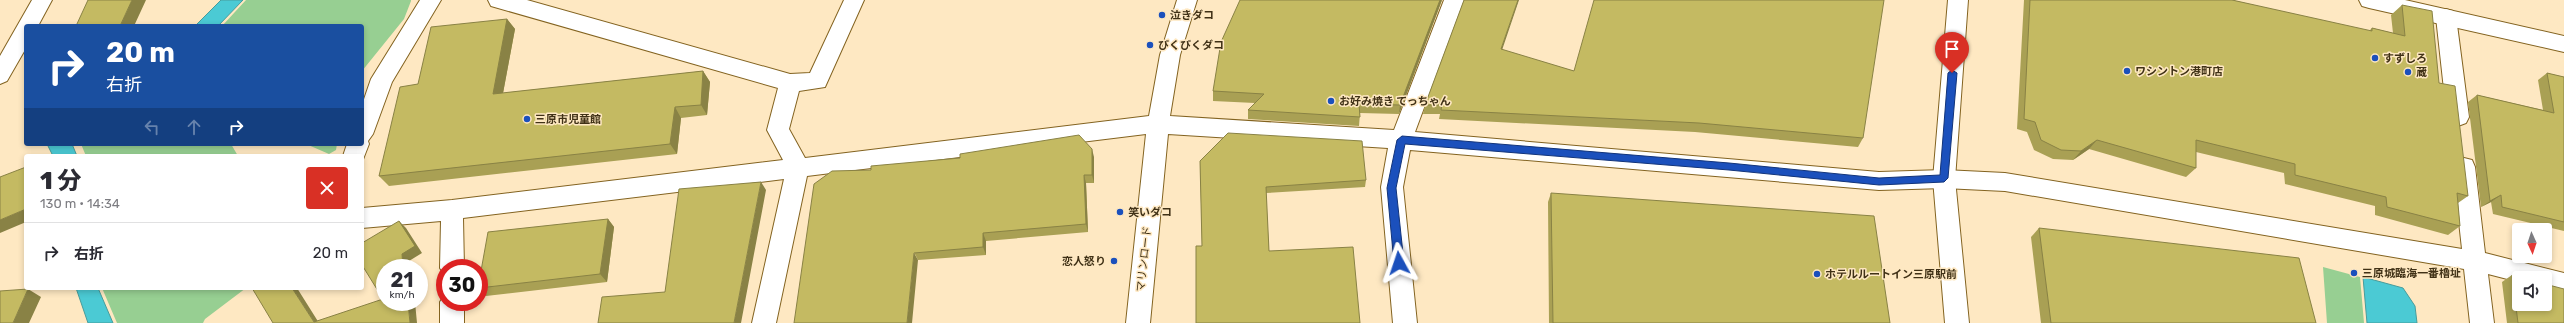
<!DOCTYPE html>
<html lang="ja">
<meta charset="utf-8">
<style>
body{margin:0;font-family:Rubik,"Noto Sans JP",sans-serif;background:#f7f7f7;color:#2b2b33;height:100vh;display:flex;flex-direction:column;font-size:15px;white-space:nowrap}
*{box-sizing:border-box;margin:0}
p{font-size:13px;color:#7c7c81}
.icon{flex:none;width:22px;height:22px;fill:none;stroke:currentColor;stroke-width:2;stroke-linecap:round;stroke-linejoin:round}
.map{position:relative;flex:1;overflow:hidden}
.drawer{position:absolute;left:24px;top:154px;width:340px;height:136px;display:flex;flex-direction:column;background:#fff;border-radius:4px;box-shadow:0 2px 6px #0003}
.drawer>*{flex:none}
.guide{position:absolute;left:24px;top:24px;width:340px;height:122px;border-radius:4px;box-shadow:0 2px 6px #0003;background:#1a4fa0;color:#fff;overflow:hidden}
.needle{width:26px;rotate:177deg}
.tools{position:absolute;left:2512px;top:223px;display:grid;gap:8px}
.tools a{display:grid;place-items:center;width:40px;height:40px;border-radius:4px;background:#fff;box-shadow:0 2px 6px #0003;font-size:20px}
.speed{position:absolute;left:376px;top:259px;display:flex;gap:8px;font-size:20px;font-weight:700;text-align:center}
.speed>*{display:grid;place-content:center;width:52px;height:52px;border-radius:50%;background:#fff;box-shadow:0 2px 6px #0003;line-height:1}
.speed small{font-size:10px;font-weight:400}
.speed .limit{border:6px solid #d22;background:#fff;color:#111}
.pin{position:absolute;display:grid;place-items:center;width:34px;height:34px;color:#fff;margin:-41px -17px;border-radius:50% 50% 50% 0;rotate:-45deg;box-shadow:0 0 4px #0007}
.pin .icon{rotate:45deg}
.me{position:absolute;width:44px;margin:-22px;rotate:355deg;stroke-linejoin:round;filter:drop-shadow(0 0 3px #0008)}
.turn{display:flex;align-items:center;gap:14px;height:84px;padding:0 16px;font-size:18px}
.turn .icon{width:52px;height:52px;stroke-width:2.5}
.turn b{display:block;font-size:28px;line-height:34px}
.lanes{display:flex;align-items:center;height:38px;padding:0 16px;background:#0003;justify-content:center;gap:20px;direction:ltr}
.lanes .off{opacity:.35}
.round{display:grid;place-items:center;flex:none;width:42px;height:42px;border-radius:4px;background:#f7f7f7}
.overview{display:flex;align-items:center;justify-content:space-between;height:68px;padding:0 16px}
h1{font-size:24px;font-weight:800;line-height:30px}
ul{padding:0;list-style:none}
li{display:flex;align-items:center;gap:12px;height:60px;padding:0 16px;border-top:1px solid #e1e1e2}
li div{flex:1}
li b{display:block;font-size:15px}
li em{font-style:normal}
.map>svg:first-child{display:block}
.green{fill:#97cf92}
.water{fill:#4bcad4;stroke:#489c9b}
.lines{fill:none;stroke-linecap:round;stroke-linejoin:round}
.minor-casing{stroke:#836320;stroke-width:2}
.tertiary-casing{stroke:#836320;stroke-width:2}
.primary-casing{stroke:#836320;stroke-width:2}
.trunk-casing{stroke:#836320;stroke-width:2}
.minor{fill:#fff;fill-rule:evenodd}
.tertiary{fill:#fff;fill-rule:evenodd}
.primary{fill:#fff;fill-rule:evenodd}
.trunk{fill:#fff;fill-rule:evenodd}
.wall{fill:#a9a054}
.shaded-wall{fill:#898245}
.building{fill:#c4ba62;stroke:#898245}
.route{fill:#1b50bc;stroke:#12347a}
.poi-dot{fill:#1b50bc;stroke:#fee8c2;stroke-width:1.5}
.labels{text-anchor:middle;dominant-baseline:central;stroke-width:3;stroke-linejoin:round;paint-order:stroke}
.poi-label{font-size:11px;font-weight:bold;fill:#403116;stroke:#fee8c2;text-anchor:start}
.street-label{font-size:11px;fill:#403116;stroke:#fee8c2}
</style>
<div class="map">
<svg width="2564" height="323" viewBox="0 0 2564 323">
<rect width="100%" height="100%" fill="#fee8c2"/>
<path class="green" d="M246,0H411V1L404,19L362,71V26H222Z
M81,144H231L238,156H86Z
M306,144H337L336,150L329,154Z
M2323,267L2360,277L2364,323H2327Z
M102,288H246L205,319L203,323H117Z"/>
<path class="water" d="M221,0H243L218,26H195Z
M47,144H72L77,156H53Z
M2363,277L2403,288L2415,306L2417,323H2367Z
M76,288H98L113,323H88Z"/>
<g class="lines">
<g class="minor-casing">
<path id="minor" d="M420,0H441L392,82L373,134L368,141L369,144L362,162V156H343L347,144H362V105L371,79Z
M488,0H527L790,74L810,73L844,0H864L825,87L799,91L789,129L805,158L1149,116L1160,55L1177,0H1197L1180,55L1170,116L1394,130L1444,0H1464L1415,132L1879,172L1944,170L2005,173L2462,249L2453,167L2456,160L2464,158L2472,160L2475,167L2485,253L2564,273V293L2545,289V278H2519V282L2488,274L2494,323H2470L2464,269L2005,191L1944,188L1879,190L1410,150L1403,187L1417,323H1393L1381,187L1388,148L1168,134L1150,323H1126L1146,134L807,176L776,323H752L784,179L463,218L464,268H445V276L440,268L441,221L362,228V208L452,200L783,160L767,130L778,88L491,6Z
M2446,9L2453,11L2456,17L2469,117L2466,123L2458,126L2450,123L2447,117L2436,17L2439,11Z
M445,294V302H464V323H440V302Z"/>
</g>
<g class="tertiary-casing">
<path id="tertiary" d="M1948,0H1968L1955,179L1969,323H1945L1933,179Z"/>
</g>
<g class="primary-casing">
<path id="primary" d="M32,0H52L38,26H26V48L7,81L0,84V56Z"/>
</g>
<g class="trunk-casing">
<path id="trunk" d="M2359,0H2405L2564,36V52L2369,8L2362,6Z"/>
</g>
<use href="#minor" class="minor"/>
<use href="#tertiary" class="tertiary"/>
<use href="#primary" class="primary"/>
<use href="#trunk" class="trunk"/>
</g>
<path class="wall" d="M1442,0L1399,114L1360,113L1359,126L1248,119V110L1255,103L1213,101V91Z
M2024,0H2232L2369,31L2372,28L2393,33L2391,15L2402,5L2439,83L2468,196L2458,203L2460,226L2448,235L2375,215V206L2285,184L2284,173L2196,152V168L2186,177L2089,149L2073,160L2053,159L2034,150L2027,132L2017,129Z
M507,19L515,29L503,93L703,71L710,82L707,115L681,118L677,154L389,186L379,176L418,84Z
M1502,50L1574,71L1863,138L1858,147L1695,132L1439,119L1440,114H1423L1425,105Z
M2547,73L2564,77V231L2493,214L2491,202L2481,207L2468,102L2477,95L2543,110L2538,80Z
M1094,157V183H1086L1088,232L986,241V255L918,260L871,170L960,158Z
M1200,161L1366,180L1365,187L1266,193L1269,251L1360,323L1202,246Z
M1551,193L1890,323H1549L1548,202Z
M608,219L614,227L607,282L486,296L479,289V282Z
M2039,228L2316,323H2041L2031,237Z
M2512,275L2564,323H2507L2502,282Z"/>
<path class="shaded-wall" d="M132,0H146L134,26H120Z
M1440,0H1442L1399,114L1400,105Z
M1518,0H1519L1499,59L1501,49Z
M507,19L515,29L501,104L493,94Z
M703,71L710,82L707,115L701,105Z
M675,107L681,118L677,154L670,144Z
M2097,140L2089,149L2073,160L2081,151Z
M1092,149L1094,157V183L1092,175Z
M1084,175L1086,183L1088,232L1086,224Z
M761,182L766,190L741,323H734Z
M2501,195L2491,202L2481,207L2490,201Z
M26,209V222L0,233V220Z
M608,219L614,227L607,282L600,274Z
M399,221L406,228L422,253L409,261L410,268H403Z
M983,233L986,241V255L983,247Z
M914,253L918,260L912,323H907Z
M292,288H297L319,323L314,322Z
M28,289L41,297L29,323H13Z
M408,302H415L417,323H410Z"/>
<path class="building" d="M88,0H132L120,26H76Z
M1240,0H1440L1400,105L1359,104L1360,117L1248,110L1264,94L1213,91L1221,42Z
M1464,0H1518L1501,49L1574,71L1594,0H1884L1863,138L1699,123L1441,110L1442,105H1425Z
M2030,0H2232L2372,31V28L2405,36L2402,5L2432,11L2439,83L2455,86L2468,196L2457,193L2460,226L2387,207L2386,197L2295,175V164L2196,140V168L2097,140L2081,151L2061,150L2041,140L2035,122L2024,119Z
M507,19L493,94L703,71L701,105L675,107L670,144L379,176L400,87L418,84L431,27Z
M2547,73L2564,77V222L2502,207L2501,195L2490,201L2477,95L2554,113Z
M1228,133L1362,141L1366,180L1266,187L1269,251L1353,247L1360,323H1196V246H1202L1200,161Z
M1079,135L1092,149V175H1084L1086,224L983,233V247L914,253L907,323H794L814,184L832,171L871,170V166L960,158V154Z
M26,167V209L0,220V177Z
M761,182L734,323H598L602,297L665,292L679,189Z
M1551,193L1874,216L1890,323H1553Z
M608,219L600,274L479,288V282L488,232Z
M399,221L415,246L402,254L403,268H385V302H408L410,323H273L252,288H292L314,322L383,299L362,265V243Z
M2039,228L2299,258L2316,323H2051Z
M2512,275L2522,278H2519V304H2545V284L2564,289V323H2518Z
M28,289L13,323H0V291Z"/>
<path class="route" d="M1952,70L1957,73L1948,178L1944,182L1879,185L1729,170L1405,144L1396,188L1404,263L1399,267L1394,263L1387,188L1397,140L1402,136L1729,163L1879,178L1940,175L1948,73Z"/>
<g class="poi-dot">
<circle cx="1162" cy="15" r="4"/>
<circle cx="1150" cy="45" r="4"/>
<circle cx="2375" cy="58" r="4"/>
<circle cx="2127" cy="71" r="4"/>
<circle cx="2408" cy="72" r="4"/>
<circle cx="1331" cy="101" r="4"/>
<circle cx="527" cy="119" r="4"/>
<circle cx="1120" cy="212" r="4"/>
<circle cx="1114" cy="261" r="4"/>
<circle cx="2354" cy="273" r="4"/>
<circle cx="1817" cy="274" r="4"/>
</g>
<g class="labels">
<g class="poi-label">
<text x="1170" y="15">泣きダコ</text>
<text x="1158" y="45">びくびくダコ</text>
<text x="2383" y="58">すずしろ</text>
<text x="2135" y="71">ワシントン港町店</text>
<text x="2416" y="72">蔵</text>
<text x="1339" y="101">お好み焼き てっちゃん</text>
<text x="535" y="119">三原市児童館</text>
<text x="1128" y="212">笑いダコ</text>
<text x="1106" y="261" text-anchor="end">恋人怒り</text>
<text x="2362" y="273">三原城臨海一番櫓址</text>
<text x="1825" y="274">ホテルルートイン三原駅前</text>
</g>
<g class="street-label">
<text transform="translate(1144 259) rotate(-84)">マリンロード</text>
</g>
</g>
</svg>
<div class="tools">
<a><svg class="needle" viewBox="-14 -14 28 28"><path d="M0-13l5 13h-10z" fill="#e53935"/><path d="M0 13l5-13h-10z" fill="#7c7c81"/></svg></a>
<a><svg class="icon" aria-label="sound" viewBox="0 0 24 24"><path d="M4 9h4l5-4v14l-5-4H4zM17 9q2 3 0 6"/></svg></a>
</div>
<div class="speed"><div>21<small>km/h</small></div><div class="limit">30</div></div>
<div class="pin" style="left:1952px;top:73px;background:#d93025"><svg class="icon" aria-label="arrive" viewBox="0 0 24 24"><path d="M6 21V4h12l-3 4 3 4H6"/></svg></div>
<svg class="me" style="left:1399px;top:263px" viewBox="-20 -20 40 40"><path d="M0-17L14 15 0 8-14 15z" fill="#1b50bc" stroke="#fff" stroke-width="4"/></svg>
<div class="guide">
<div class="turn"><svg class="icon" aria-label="right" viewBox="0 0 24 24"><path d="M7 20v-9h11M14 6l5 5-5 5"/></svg><div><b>20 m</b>右折</div></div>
<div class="lanes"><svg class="icon off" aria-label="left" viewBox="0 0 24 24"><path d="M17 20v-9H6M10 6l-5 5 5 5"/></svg><svg class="icon off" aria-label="ahead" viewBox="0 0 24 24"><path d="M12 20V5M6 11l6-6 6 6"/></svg><svg class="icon" aria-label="right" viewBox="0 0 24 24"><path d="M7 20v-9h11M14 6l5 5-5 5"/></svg></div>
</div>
<section class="drawer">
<div class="overview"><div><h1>1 分</h1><p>130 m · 14:34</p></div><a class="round" style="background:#d93025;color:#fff"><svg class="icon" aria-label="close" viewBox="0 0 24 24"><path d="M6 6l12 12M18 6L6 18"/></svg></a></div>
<ul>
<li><svg class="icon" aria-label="right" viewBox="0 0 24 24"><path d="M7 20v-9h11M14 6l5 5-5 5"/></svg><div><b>右折</b></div><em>20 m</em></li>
</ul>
</section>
</div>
